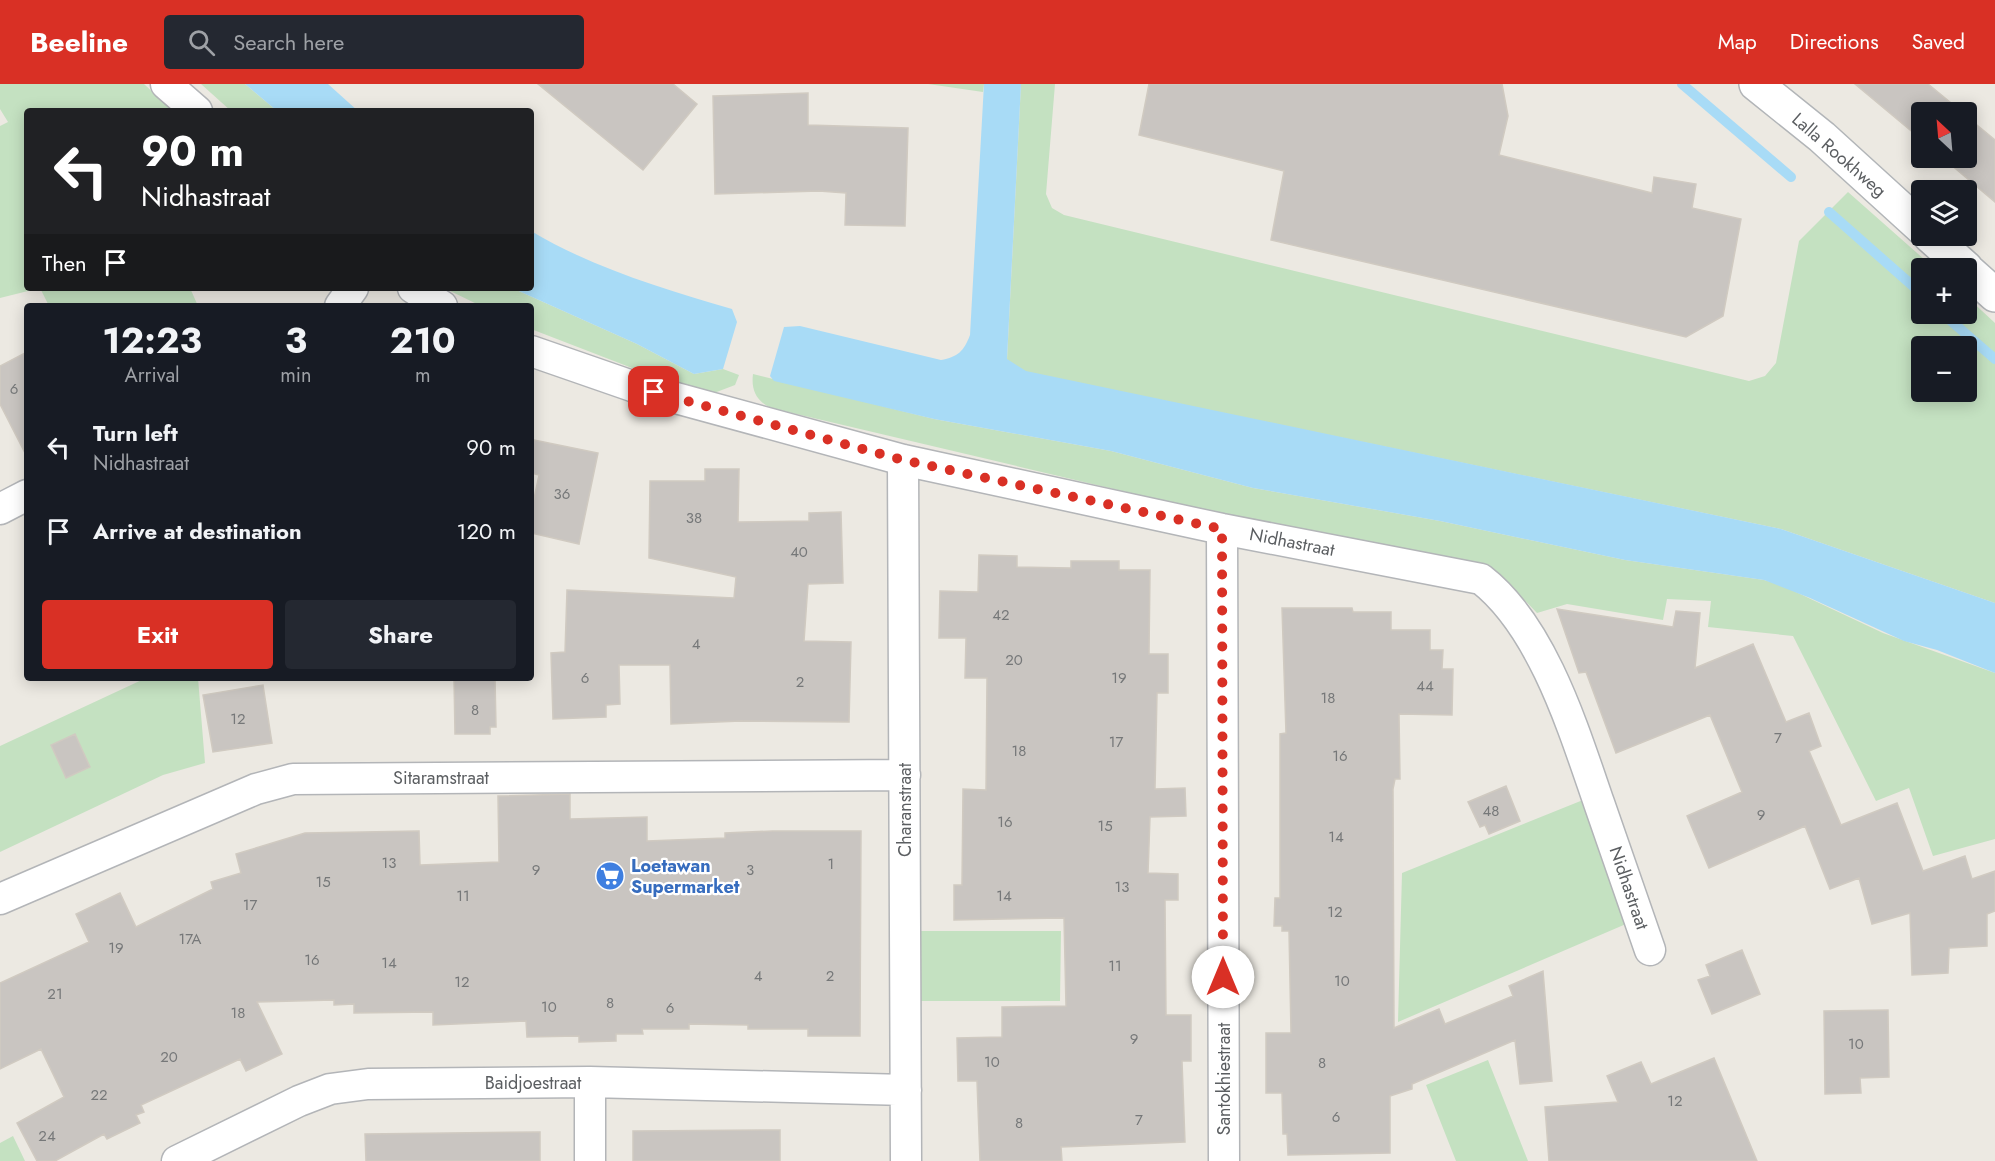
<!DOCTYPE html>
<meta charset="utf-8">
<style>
body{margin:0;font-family:Jost,sans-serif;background:#242831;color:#f1f3f6;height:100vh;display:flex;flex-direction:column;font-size:22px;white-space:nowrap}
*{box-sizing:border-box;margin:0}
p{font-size:20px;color:#9ea1a6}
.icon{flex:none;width:33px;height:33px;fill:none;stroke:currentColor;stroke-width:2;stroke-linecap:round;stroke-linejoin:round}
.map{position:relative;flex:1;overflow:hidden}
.side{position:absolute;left:24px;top:219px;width:510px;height:378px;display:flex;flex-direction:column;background:#171b24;border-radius:6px;box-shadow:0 3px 15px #0003}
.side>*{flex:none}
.banner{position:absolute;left:24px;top:24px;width:510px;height:183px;border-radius:6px;box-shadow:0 3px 15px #0003;background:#202124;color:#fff;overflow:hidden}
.needle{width:39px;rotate:334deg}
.controls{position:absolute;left:1911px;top:18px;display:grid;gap:12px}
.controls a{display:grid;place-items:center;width:66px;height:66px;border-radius:6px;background:#171b24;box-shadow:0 3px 15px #0003;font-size:30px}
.pin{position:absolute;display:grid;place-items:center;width:51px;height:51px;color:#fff;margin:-26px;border-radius:12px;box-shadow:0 3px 9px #0006}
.me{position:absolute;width:66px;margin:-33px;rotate:0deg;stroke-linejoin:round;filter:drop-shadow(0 0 4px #0008)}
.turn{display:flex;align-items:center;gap:21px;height:126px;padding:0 18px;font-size:27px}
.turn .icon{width:78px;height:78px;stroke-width:2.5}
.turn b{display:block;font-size:42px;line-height:51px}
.then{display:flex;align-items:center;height:57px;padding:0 18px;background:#0003;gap:12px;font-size:22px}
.eta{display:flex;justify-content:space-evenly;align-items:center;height:102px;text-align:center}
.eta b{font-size:36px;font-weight:700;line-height:42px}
.cta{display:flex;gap:12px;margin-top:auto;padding:12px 18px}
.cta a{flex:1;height:69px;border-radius:6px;background:#d93025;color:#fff;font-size:24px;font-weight:700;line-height:69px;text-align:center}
.cta a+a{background:#242831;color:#f1f3f6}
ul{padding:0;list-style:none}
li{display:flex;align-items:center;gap:18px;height:84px;padding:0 18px}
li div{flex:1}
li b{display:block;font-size:22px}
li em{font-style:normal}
header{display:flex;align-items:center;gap:36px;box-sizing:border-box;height:84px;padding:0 30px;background:#d93025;color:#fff}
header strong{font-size:28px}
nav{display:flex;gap:33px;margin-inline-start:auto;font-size:21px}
.search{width:420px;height:54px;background:#242831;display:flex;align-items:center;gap:15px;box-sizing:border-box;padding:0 21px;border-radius:6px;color:#9ea1a6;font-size:22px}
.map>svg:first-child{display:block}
.green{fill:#c4e1c1;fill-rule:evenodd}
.water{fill:#a8dbf6}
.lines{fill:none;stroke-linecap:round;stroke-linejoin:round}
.stream{stroke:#a8dbf6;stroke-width:10}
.building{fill:#c9c5c1;stroke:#d0cac1;stroke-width:1.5}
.street-casing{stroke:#b3b5b8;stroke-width:33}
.secondary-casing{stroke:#b2b5b8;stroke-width:36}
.street{stroke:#fff;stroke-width:30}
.secondary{stroke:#fff;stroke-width:33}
.route{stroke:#d93025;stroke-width:10;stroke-dasharray:0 18}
.labels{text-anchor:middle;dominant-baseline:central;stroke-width:4.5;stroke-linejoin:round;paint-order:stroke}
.number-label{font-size:15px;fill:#767879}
.street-label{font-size:18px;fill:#5b5e61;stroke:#fff}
.shop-label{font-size:18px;font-weight:bold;fill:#366cbe;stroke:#fff;text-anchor:start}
</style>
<header>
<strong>Beeline</strong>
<div class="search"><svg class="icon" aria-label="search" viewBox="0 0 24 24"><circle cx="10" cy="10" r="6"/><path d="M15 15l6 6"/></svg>Search here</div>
<nav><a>Map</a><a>Directions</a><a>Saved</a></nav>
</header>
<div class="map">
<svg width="1995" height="1077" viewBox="0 0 1995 1077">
<rect width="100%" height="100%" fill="#ece9e2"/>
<path class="green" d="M0,0H144L173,27H27V204H190L198,222H49L40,204L0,214V42L8,38L0,25Z
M201,0H245L277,27H231Z
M928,0H984L983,8Z
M1021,0H1055L1046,110L1052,124L1064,131L1749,297L1765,292L1776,279L1799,157L1848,108L1934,184H1922V230H1966L1967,213L1995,239V519L1781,445L1026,288L1007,276ZM1922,262H1966V308H1922Z
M444,204H512L637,260L694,290L723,285L739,291L735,301L714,309L658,294L531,245V222H481Z
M753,290L934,335L1111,367L1253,404L1440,437L1625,476L1764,496L1781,501L1883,549L1995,589V755L1933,772L1909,704L1876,717L1793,552L1708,543L1711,517L1667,515L1663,536L1567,520L1537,529L1505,496L1483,482L1173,419L771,324C756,317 751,306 753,290Z
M146,594H198L205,679L163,691L0,768V662Z
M1588,714L1626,840L1398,938L1402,789Z
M921,847H1061L1060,917H921Z
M1488,976L1528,1077H1456L1426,1001Z
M13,1052L25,1077H0V1059Z"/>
<path class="water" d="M245,0H328L358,27H277Z
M984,0H1021L1007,275L1026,287L1781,445L1995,519V589L1937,566L1904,557L1810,514L1764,496L1625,476L1440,437L1253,404L1111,367L934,335L774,297L770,292L784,243L800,242L941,276C958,273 964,267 970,251Z
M531,147C593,184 664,205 732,225L737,238L723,285L694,290L637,260L512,204H531Z"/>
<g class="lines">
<path class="stream" d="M1682,0L1791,93
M1829,128L1922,210
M1943,230L1995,275"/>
</g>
<path class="building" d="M538,0H673L697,20L643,86Z
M1149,0H1502L1508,32L1499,71L1652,109L1654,93L1696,100L1692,124L1741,135L1723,232L1686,253L1271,156L1284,87L1139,51Z
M1855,0H1928L1962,28H1922V56Z
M808,9V41L908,44L905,142L845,141L846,109L819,107L715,110L713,12Z
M1966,32L1995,56V118L1943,74H1966Z
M27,268V373L0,320V282Z
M534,356L598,369L579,460L531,449V429L539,391L531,389Z
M705,385H739L738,438L809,437V429L841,428L843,499L808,500L804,557L851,558L849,638L741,637L671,640L670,581H619L620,620L606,621V633L553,635L551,569L565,568L567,506L734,514L736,493L649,474L650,397H705Z
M979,471L1017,472V483L1071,484V477H1119V486H1150L1149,570H1168V609H1157L1155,705L1185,704L1186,732L1150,733L1148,789L1178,790V816H1165L1166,931H1191V977H1182L1185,1058L1061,1063L1062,1077H980L977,997H958L957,954L1002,953V923L1066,922L1064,834L954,836V801H962L963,705L986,706L987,594H965L966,554H939L940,507L978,508Z
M1282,524H1352L1353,528H1391V546H1430V566H1443L1442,585H1453L1452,631L1399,630L1400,695H1395L1393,705L1394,944L1439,925L1445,940L1513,912L1509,902L1543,887L1552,997L1520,1000L1515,956L1412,1000V1005L1390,1012V1069L1288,1071L1287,1050H1283L1282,1009H1266V949H1291L1289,847H1282V842H1274L1275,814H1280V650L1286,649Z
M1557,525L1673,543L1676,527L1700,529L1695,584L1753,560L1786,638L1809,629L1821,662L1809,667L1841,741L1897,719L1923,787L1965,772L1972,795L1995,787V827L1987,830V862L1949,864L1948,889L1912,891L1910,829L1872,840L1859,794L1830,805L1805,742L1709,784L1687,732L1742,708L1710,631L1616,669L1586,588L1579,589Z
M454,594H495L496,643H490V650H455Z
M263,601L272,659L213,668L203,611Z
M75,650L90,683L66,694L51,661Z
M1506,702L1520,737L1489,750L1485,741L1480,743L1468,718Z
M570,710V735L647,733V757L725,754V749L773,747H861L860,952H808V945H748V941L689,940V945H642L643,950H616V957L579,958V952L527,953L526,937L433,941V928L354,929V920L334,921V916L257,918L282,970L246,987L240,975L141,1021L144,1028L136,1031L140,1039L107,1055L104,1050L55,1077H37L17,1039L64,1013L41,965L0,985V899L89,858L76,830L120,809L136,843L213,805L211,798L241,789L236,770L305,749L419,747L420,781L499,778L498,712Z
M1742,866L1760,910L1712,930L1698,896L1710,892L1706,881Z
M1888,926L1889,993L1860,994L1861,1009L1825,1010L1824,927Z
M1714,974L1757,1077H1549L1545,1023L1618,1018L1607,992L1641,978L1651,1000Z
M780,1046V1077H633V1047Z
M540,1048V1077H366L365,1050Z"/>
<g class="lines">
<g class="street-casing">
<path id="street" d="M166,0L197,27
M413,204L442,222
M340,222L353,204
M531,267L632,302L903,376L1222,445L1481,495C1543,543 1574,647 1599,719C1616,768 1633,817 1650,866
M903,376L906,1077
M0,425L27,411
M1222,445L1224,1077
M0,815L256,705L293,695L905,691
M590,998V1077
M177,1077L299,1017L330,1005L368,1000L590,998L906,1006"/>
</g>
<g class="secondary-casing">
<path id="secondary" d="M1756,0L1822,53L1922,144
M1930,152L1966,184
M1966,185L1995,211"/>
</g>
<use href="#street" class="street"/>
<use href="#secondary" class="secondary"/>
</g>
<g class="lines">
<path class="route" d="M654,308L903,376L1222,445L1223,893"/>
</g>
<defs>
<g id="supermarket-disc" transform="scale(1.5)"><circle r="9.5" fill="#3f7fe0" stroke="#fff"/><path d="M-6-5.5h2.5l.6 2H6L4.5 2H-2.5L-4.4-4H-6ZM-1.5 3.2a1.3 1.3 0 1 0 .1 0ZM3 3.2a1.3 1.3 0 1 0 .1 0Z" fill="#fff"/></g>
</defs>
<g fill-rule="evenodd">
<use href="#supermarket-disc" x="610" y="792"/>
</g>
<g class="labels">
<g class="number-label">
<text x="14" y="305">6</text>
<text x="562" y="410">36</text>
<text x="694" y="434">38</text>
<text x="799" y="468">40</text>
<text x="1001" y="531">42</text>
<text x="696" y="560">4</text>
<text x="1014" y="576">20</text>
<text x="585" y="594">6</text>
<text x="1119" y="594">19</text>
<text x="800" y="598">2</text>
<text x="1425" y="602">44</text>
<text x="1328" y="614">18</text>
<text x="475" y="626">8</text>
<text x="238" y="635">12</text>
<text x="1778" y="654">7</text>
<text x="1116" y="658">17</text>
<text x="1019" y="667">18</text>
<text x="1340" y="672">16</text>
<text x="1491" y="727">48</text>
<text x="1761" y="731">9</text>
<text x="1005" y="738">16</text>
<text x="1105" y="742">15</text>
<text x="1336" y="753">14</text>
<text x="389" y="779">13</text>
<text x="831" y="780">1</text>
<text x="536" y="786">9</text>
<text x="750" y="786">3</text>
<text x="323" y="798">15</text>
<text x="1122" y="803">13</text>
<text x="463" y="812">11</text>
<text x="1004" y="812">14</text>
<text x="250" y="821">17</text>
<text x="1335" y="828">12</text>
<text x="190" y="855">17A</text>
<text x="116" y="864">19</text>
<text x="312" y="876">16</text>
<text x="389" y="879">14</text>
<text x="1115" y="882">11</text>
<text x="758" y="892">4</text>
<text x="830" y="892">2</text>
<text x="1342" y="897">10</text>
<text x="462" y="898">12</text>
<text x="55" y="910">21</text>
<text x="610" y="919">8</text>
<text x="549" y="923">10</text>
<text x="670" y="924">6</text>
<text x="238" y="929">18</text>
<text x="1134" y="955">9</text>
<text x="1856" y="960">10</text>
<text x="169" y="973">20</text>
<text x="992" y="978">10</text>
<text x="1322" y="979">8</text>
<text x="99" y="1011">22</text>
<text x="1675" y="1017">12</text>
<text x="1336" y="1033">6</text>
<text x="1139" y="1036">7</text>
<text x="1019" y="1039">8</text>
<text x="47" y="1052">24</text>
</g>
<g class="street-label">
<text transform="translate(1839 71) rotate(41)">Lalla Rookhweg</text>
<text transform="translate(1292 458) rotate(11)">Nidhastraat</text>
<text x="441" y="694">Sitaramstraat</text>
<text transform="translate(905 726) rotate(-90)">Charanstraat</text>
<text transform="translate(1629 804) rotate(71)">Nidhastraat</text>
<text transform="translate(1224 995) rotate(-90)">Santokhiestraat</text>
<text x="533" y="999">Baidjoestraat</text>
</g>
<g class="shop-label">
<text x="631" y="782">Loetawan<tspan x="631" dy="21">Supermarket</tspan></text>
</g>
</g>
</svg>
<div class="controls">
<a><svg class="needle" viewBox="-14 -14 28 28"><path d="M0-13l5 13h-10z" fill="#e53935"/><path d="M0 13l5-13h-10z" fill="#9ea1a6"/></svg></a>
<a><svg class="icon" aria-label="layers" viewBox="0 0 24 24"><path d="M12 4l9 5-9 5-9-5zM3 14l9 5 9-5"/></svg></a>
<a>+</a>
<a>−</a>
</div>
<div class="pin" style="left:654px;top:308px;background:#d93025"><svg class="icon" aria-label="arrive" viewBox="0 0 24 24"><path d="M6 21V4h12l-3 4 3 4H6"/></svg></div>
<svg class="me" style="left:1223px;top:893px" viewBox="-20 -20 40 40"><circle r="19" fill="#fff"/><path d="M0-13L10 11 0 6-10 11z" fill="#d93025"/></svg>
<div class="banner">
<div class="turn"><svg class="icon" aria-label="left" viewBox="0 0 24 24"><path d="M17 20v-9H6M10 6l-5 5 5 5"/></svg><div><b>90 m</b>Nidhastraat</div></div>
<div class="then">Then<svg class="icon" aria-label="arrive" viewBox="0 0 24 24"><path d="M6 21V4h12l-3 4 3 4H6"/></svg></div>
</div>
<section class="side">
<div class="eta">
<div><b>12:23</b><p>Arrival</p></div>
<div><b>3</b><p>min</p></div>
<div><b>210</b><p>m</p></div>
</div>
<ul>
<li><svg class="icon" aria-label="left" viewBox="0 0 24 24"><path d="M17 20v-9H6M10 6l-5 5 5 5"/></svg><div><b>Turn left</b><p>Nidhastraat</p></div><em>90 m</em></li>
<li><svg class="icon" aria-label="arrive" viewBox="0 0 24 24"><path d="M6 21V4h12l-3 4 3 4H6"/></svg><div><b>Arrive at destination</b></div><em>120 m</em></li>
</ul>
<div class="cta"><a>Exit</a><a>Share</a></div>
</section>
</div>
